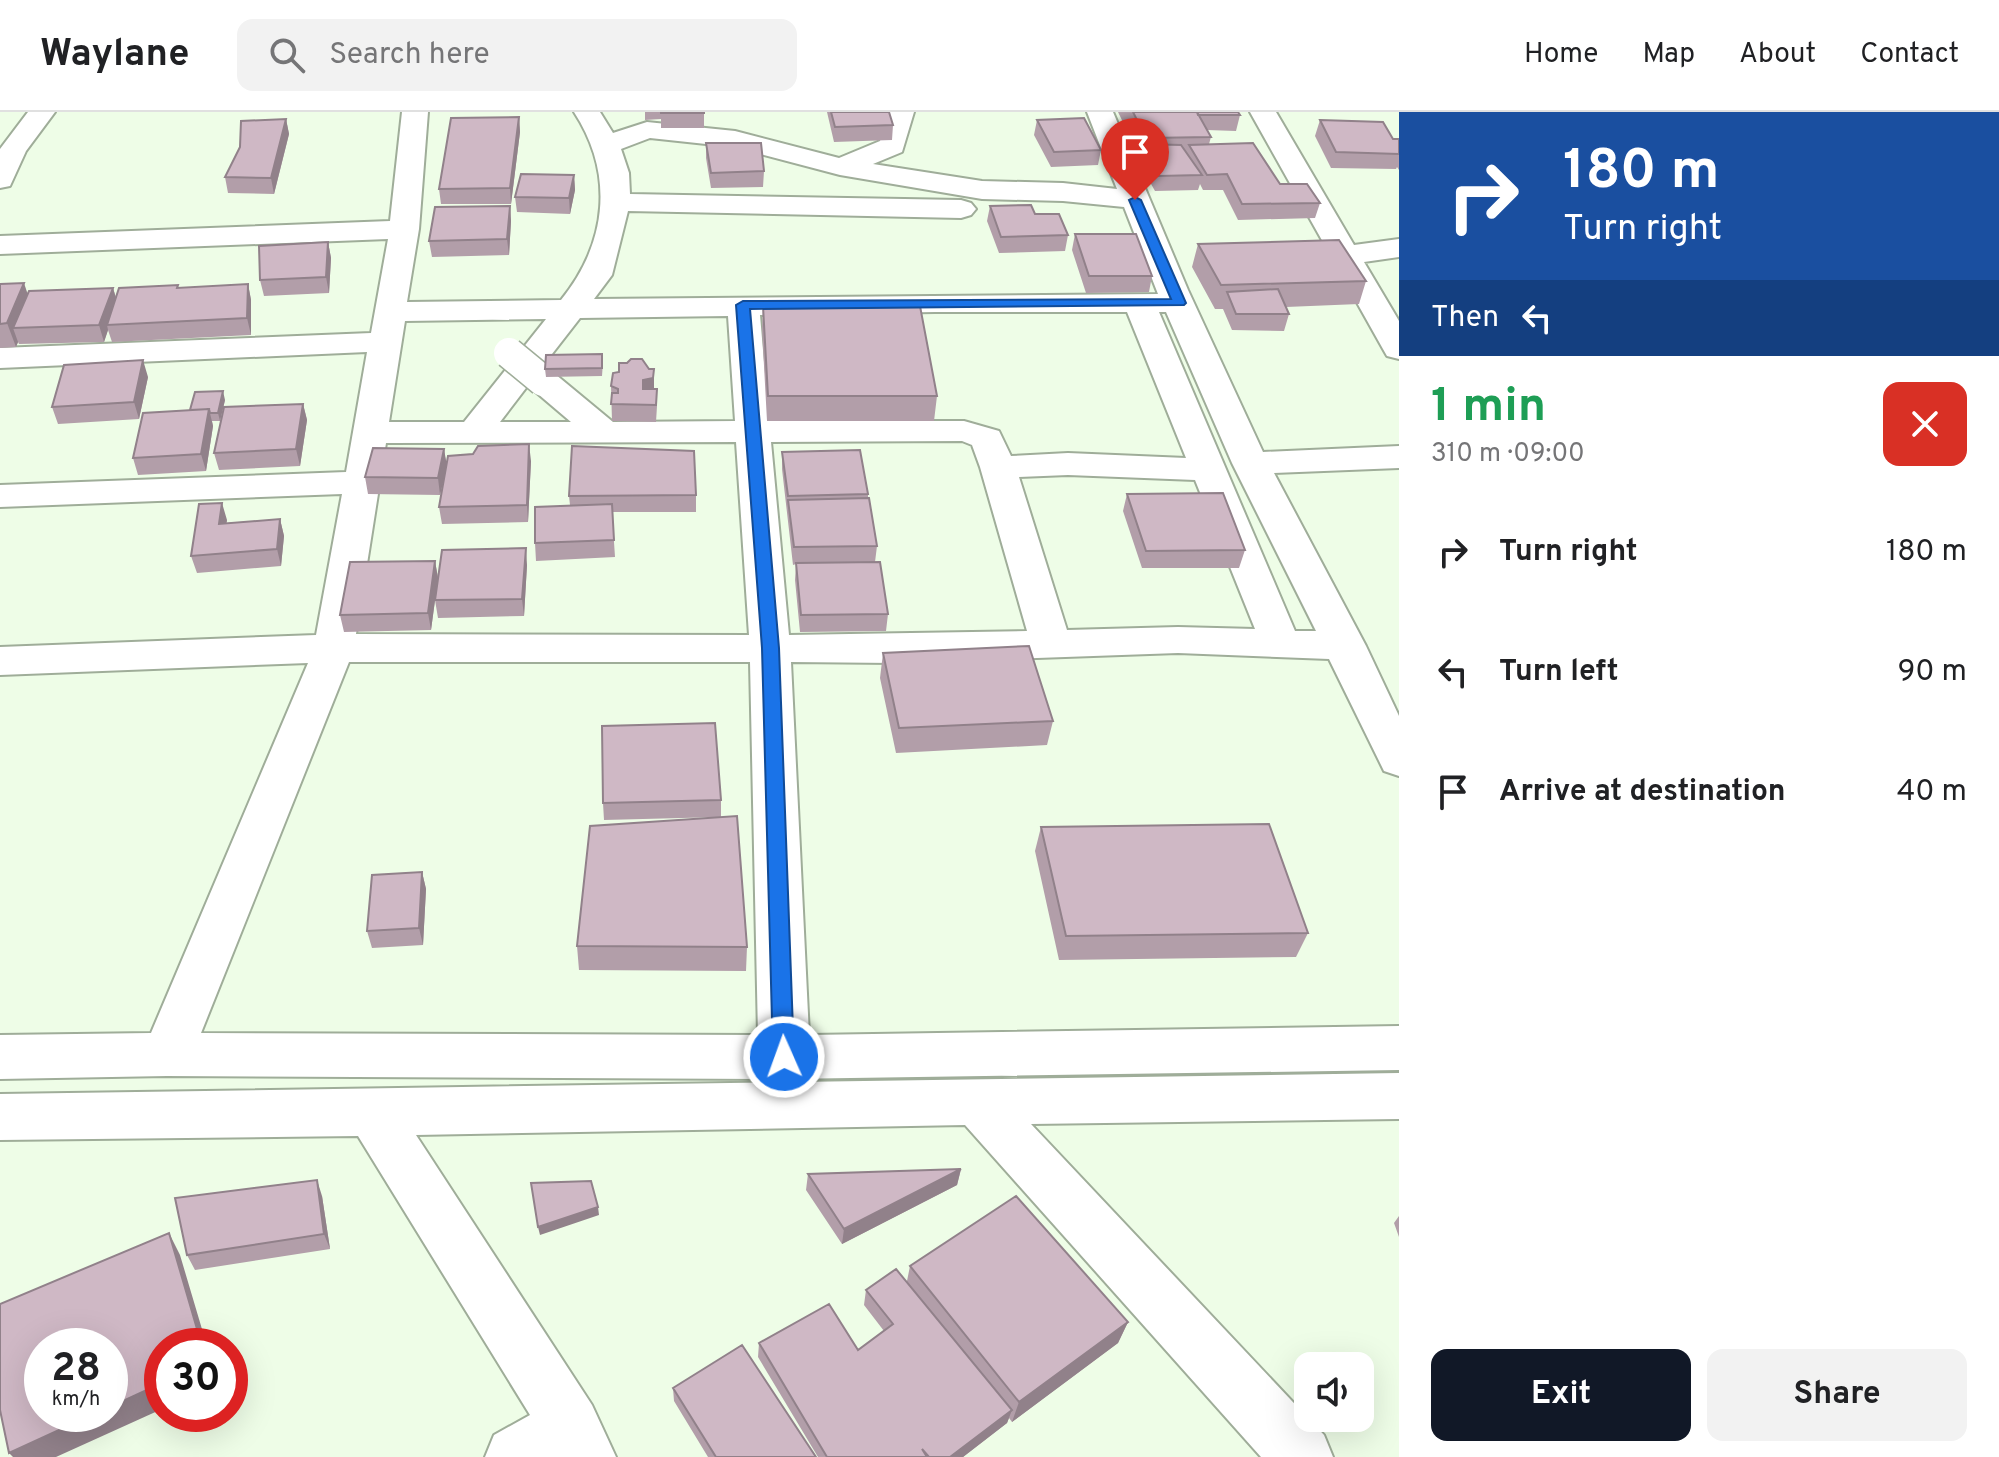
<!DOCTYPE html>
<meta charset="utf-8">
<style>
body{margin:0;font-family:Overpass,sans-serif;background:#f2f2f2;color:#202124;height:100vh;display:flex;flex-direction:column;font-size:30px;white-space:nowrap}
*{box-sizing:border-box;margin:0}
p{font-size:26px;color:#757577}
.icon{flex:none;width:44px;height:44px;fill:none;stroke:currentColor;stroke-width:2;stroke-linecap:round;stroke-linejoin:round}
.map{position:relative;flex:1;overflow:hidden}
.panel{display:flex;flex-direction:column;background:#fff;width:600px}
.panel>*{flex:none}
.guide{background:#1a4fa0;color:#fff;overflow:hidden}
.fabs{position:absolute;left:1294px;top:1240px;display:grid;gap:16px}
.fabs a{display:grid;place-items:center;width:80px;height:80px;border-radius:16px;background:#fff;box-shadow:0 8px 32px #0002;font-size:40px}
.speed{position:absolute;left:24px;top:1216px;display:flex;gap:16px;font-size:40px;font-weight:700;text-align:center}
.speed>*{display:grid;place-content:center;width:104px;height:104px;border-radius:50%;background:#fff;box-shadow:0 8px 32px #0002;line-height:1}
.speed small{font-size:20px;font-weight:400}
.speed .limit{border:12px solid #d22;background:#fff;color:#111}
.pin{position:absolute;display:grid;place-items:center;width:68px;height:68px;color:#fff;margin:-82px -34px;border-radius:50% 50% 50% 0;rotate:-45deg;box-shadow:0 0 8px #0007}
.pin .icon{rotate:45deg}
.me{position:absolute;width:88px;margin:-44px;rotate:358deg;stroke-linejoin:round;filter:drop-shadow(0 0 6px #0008)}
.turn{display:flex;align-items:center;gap:28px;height:168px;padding:0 32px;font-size:36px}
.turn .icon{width:104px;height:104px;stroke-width:2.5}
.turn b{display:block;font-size:56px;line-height:68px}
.then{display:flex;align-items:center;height:76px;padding:0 32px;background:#0003;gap:16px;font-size:30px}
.round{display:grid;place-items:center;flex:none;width:84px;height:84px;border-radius:16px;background:#f2f2f2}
.headline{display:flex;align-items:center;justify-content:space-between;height:136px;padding:0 32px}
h1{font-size:48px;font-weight:700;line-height:60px;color:#1e9e55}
.cta{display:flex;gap:16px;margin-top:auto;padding:16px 32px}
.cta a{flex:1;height:92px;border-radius:16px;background:#111827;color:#fff;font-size:32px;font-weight:700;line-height:92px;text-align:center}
.cta a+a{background:#f2f2f2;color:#202124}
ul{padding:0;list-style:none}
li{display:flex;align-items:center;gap:24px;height:120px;padding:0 32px}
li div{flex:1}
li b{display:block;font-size:30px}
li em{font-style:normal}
header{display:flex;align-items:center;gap:48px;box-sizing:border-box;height:112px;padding:0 40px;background:#fff;border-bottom:2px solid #e0e0e0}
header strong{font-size:38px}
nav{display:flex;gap:44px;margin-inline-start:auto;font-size:28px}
.search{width:560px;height:72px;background:#f2f2f2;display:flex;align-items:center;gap:20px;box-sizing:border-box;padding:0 28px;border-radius:16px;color:#757577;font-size:30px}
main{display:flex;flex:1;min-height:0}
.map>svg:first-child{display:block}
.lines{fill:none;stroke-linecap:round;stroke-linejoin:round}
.minor-casing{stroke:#9fad99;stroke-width:4}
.minor{fill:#fff;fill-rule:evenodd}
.minor-bridge-casing{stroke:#9fad99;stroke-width:33;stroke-linecap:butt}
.minor-bridge{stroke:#fff;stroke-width:30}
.wall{fill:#b29ea9}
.shaded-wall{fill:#91818a}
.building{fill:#cfb8c5;stroke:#91818a;stroke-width:2}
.route{fill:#1a73e8;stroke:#114b97;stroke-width:2}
</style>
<header>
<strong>Waylane</strong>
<div class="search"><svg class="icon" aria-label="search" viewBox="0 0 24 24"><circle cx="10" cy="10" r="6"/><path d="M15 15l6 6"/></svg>Search here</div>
<nav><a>Home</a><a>Map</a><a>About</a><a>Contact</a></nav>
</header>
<main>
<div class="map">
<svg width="1399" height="1345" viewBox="0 0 1399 1345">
<rect width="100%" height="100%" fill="#eefde7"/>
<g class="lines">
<g class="minor-casing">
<path id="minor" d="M28,0H55L26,39L10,74L0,76V37Z
M402,0H428L419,117L407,190L561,188C608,130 614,61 574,0H600L613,21L647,10L735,19L839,46L880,29L888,0H914L902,40L873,52L982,69L1063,71L1117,77L1087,0H1113L1188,178L1263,340L1399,334V356L1274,361L1366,534L1399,604V664L1384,659L1329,547L1178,541L894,551L791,550L809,923L1399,914V958L784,967L167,964L0,967V923L151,921L308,551L0,563V535L316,523L342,382L0,395V373L346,360L367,240L0,256V236L371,221L388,127L0,142V124L390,109ZM650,26L734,35L840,63L982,87L1063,89L1124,95L1158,182L594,187L612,163L628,99L961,106L971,103L976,97L971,91L961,88L630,82L629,61L621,37ZM935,200H1127L1186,346L1068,341L1011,344L999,319L964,309H769L760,203ZM1159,200H1166L1232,351L1316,519H1295ZM728,204L735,309L613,310L555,262L538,260L580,206ZM546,207L464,310H389L405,209ZM529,272L531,276L571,310H500ZM962,329L972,333L980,355L1027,519L789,523L771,330ZM736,330L749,523L356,522L386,331ZM1068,363L1195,368L1255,517L1178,515L1067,518L1019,365ZM349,550H750L758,923L201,921Z
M1250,0H1276L1354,133L1399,127V145L1364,150L1399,209V247L1387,244L1383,237Z
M1399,961V1007L1031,1012L1324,1323L1333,1345H1261L965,1013L416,1023L592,1293L616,1345H485L494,1323L530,1303L358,1024L0,1028V982Z"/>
</g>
<use href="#minor" class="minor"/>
<g class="minor-bridge-casing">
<path id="minor-bridge" d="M509,241L543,269"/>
</g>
<use href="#minor-bridge" class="minor-bridge"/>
</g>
<path class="wall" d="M645,0H704V16H661V7L645,8Z
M827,0H889L893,13L892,28L834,30Z
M1118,0H1238L1240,3L1236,19L1207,18L1211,25L1209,32L1280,72L1320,91L1315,106L1238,108L1223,78H1203L1200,72L1198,78L1155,79L1137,47L1138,41Z
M519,5L520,20L511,92H441L439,77Z
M286,7L289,22L274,82L228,81L225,65Z
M1037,8L1101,38L1098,53L1051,55L1034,23Z
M1320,8L1393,27H1399V58L1397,55L1396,57L1331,56L1315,24Z
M706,31L764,59L763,75L711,76L706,46Z
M574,63L575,78L570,102L517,100L515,85Z
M510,94L511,109L509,143L432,145L429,129Z
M990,94L1035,102L1068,123L1065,139L999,141L987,109Z
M1075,122L1152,164L1149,180L1086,181L1072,138Z
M328,130L331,146L329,181L264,184L260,168Z
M1198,132L1366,169L1359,192L1286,195L1289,202L1284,219L1232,218L1223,197H1215L1192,155Z
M0,172L28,182L113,176L116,186L178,176L248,172L251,188V223L112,230L108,218L104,230L19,232L18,230L16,235L0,236Z
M763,194L937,284L934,309H767L762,217Z
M603,250L602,264L546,265L545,257Z
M148,265L139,307L58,312L52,295Z
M611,274L654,277L657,294L656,310L612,309Z
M225,288L220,309H212L213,314L206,359L138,363L133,346L190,298Z
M303,292L307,308L300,354L219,358L214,341Z
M444,337L446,352L531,349L528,410L442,412L439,395L444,366L440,383L368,382L365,365Z
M782,340L868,382V386L877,434L875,450L888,502L886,519L800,520L795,468L796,452L793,453L782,357Z
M1127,382L1245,438L1239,456H1142L1123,399Z
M696,383V400H612L615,445L536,449L535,431L570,393L569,384Z
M280,407L284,424L281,454L197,461L191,444L227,408L226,411Z
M435,449L438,466L431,518L344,520L340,503Z
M527,453L524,504L438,506L435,488Z
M883,541L1053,609L1047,633L896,641L880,566Z
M721,688V705L604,708L603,691Z
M1041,715L1308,821L1296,845L1059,848L1035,739Z
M422,760L426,777L423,833L372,836L367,819Z
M577,834L747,835L746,859L579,858Z
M961,1057L957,1073L842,1132L806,1078L808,1062Z
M322,1084L330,1137L195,1158L187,1143Z
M1399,1104V1125L1394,1111Z
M910,1154L1128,1210L1118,1231L1012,1310L1009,1306L1007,1311L963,1345H818L758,1245L759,1231L858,1238L884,1219L864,1193L866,1178L907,1169Z
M673,1276L816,1345H708L674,1289Z"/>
<path class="shaded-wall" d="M519,5L520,20L511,92L510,76Z
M286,7L289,22L274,82L271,66Z
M574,63L575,78L570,102L569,86Z
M510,94L511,109L509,143L507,127Z
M328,130L331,146L329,181L326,165Z
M24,171L32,195L13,216L18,230L16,235L7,211Z
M248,172L251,188V223L247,206Z
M113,176L118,193L107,213L108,218L104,230L99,213Z
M143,248L148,265L139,307L134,290Z
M654,257V283L644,285L643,294V268Z
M223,279L225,288L220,309L218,301Z
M303,292L307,308L300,354L296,337Z
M209,297L213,314L206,359L201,342Z
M529,332L531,349L528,410L527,393Z
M444,337L447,354L440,383L438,366Z
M222,391L227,408L224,429L219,412Z
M280,407L284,424L281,454L277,437Z
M526,436L527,453L524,504L522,487Z
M435,449L438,466L431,518L428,501Z
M422,760L426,777L423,833L419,816Z
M961,1057L957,1073L842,1132L844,1117Z
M317,1068L322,1084L330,1137L324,1122Z
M598,1095L599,1103L540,1123L538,1115Z
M169,1121L180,1143L207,1234H202Z
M1128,1210L1118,1231L1012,1310L1019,1290Z
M162,1271V1297L56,1345H13L9,1341L94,1302H110V1295Z
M1012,1298L1007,1311L963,1345H950Z"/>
<path class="building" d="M661,0H704V1H661Z
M831,0H889L893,13L835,15Z
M1133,0H1197L1211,25L1146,26Z
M1197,0H1238L1240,3H1198Z
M519,5L510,76L439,77L451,6Z
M1084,6L1101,38L1054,40L1037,8Z
M286,7L271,66L225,65L240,35L241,9Z
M1320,8L1383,10L1393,27H1399V42L1336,40Z
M706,31H761L764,59L711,61Z
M1253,31L1280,72H1307L1320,91L1242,92L1227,62L1207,63L1189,33Z
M1140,32L1181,33L1202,63L1158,64Z
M521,62L574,63L569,86L515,85Z
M1031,93L1035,102H1059L1068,123L1001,125L990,94Z
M510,94L507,127L429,129L435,95Z
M1075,122H1136L1152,164H1089Z
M1339,128L1366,169L1221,173L1198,132Z
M328,130L326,165L260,168L259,134Z
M24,171L7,211L0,212V172Z
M248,172L247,206L107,213L119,176L178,173L177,176Z
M113,176L99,213L13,216L29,179Z
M1278,177L1289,202H1236L1227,180Z
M763,194H920L937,284H768Z
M602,242V256L545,257L546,243Z
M631,247H642L649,257H654L653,266L643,268V277H657L656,293L611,292L612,281H618V277L611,274L613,261L619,260V251H627Z
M143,248L134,290L52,295L64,253Z
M223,279L218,301H210L209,297L190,298L195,280Z
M303,292L296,337L214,341L224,295Z
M209,297L201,342L133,346L143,301Z
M529,332L527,393L439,395L448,344L473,342L478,334Z
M572,334L694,339L696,383L569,384Z
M373,336L444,337L438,366L365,365Z
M860,338L868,382L788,384L782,340Z
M1223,381L1245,438L1146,439L1127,382Z
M869,386L877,434L794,435L788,388Z
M222,391L219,412L280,407L277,437L191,444L199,392Z
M612,392L614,428L535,431V395Z
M526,436L522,487L435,488L442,438Z
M435,449L428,501L340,503L350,450Z
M880,450L888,502L801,503L796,451Z
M1029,534L1053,609L899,616L883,541Z
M715,611L721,688L603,691L602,614Z
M737,704L747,835L577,834L590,714Z
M1269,712L1308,821L1066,824L1041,715Z
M422,760L419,816L367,819L372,763Z
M961,1057L844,1117L808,1062Z
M317,1068L324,1122L187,1143L175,1086Z
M591,1069L598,1095L538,1115L531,1071Z
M1016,1084L1128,1210L1019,1290L910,1154Z
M169,1121L202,1234H162V1271L110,1295V1234H42V1302H94L9,1341L0,1298V1192Z
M896,1157L1012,1298L950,1345H929L922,1337L927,1345H827L759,1231L829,1192L858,1238L893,1212L866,1178Z
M742,1233L816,1345H716L673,1276Z"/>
<path class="route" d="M1135,85L1141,88L1186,191L1184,193L750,197L779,536L794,945L791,951L784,954L776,951L773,945L762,536L736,193L743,189L1171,187L1129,88Z"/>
</svg>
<div class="fabs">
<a><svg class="icon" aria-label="sound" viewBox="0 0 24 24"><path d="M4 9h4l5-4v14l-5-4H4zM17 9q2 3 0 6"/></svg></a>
</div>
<div class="speed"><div>28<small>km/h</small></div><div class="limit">30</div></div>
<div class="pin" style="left:1135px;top:88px;background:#d93025"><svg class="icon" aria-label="arrive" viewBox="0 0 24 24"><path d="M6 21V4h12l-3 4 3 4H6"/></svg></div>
<svg class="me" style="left:784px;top:945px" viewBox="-20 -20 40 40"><circle r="17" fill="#1a73e8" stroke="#fff" stroke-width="3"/><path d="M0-11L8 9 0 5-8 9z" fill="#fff"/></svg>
</div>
<section class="panel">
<div class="guide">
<div class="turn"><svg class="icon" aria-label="right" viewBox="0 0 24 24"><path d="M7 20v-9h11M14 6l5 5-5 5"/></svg><div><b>180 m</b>Turn right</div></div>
<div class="then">Then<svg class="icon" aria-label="left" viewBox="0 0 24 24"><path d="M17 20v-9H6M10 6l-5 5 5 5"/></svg></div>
</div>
<div class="headline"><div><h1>1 min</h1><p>310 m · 09:00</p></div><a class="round" style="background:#d93025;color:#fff"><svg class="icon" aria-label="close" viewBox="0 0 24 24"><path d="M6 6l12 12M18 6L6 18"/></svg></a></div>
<ul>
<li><svg class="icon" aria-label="right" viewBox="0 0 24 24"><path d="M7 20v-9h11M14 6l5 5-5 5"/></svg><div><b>Turn right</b></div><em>180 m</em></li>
<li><svg class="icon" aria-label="left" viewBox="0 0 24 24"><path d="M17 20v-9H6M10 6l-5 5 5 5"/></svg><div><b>Turn left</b></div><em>90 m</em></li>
<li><svg class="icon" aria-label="arrive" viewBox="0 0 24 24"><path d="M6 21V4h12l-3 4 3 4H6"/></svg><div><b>Arrive at destination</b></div><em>40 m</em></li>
</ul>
<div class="cta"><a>Exit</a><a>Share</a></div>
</section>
</main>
